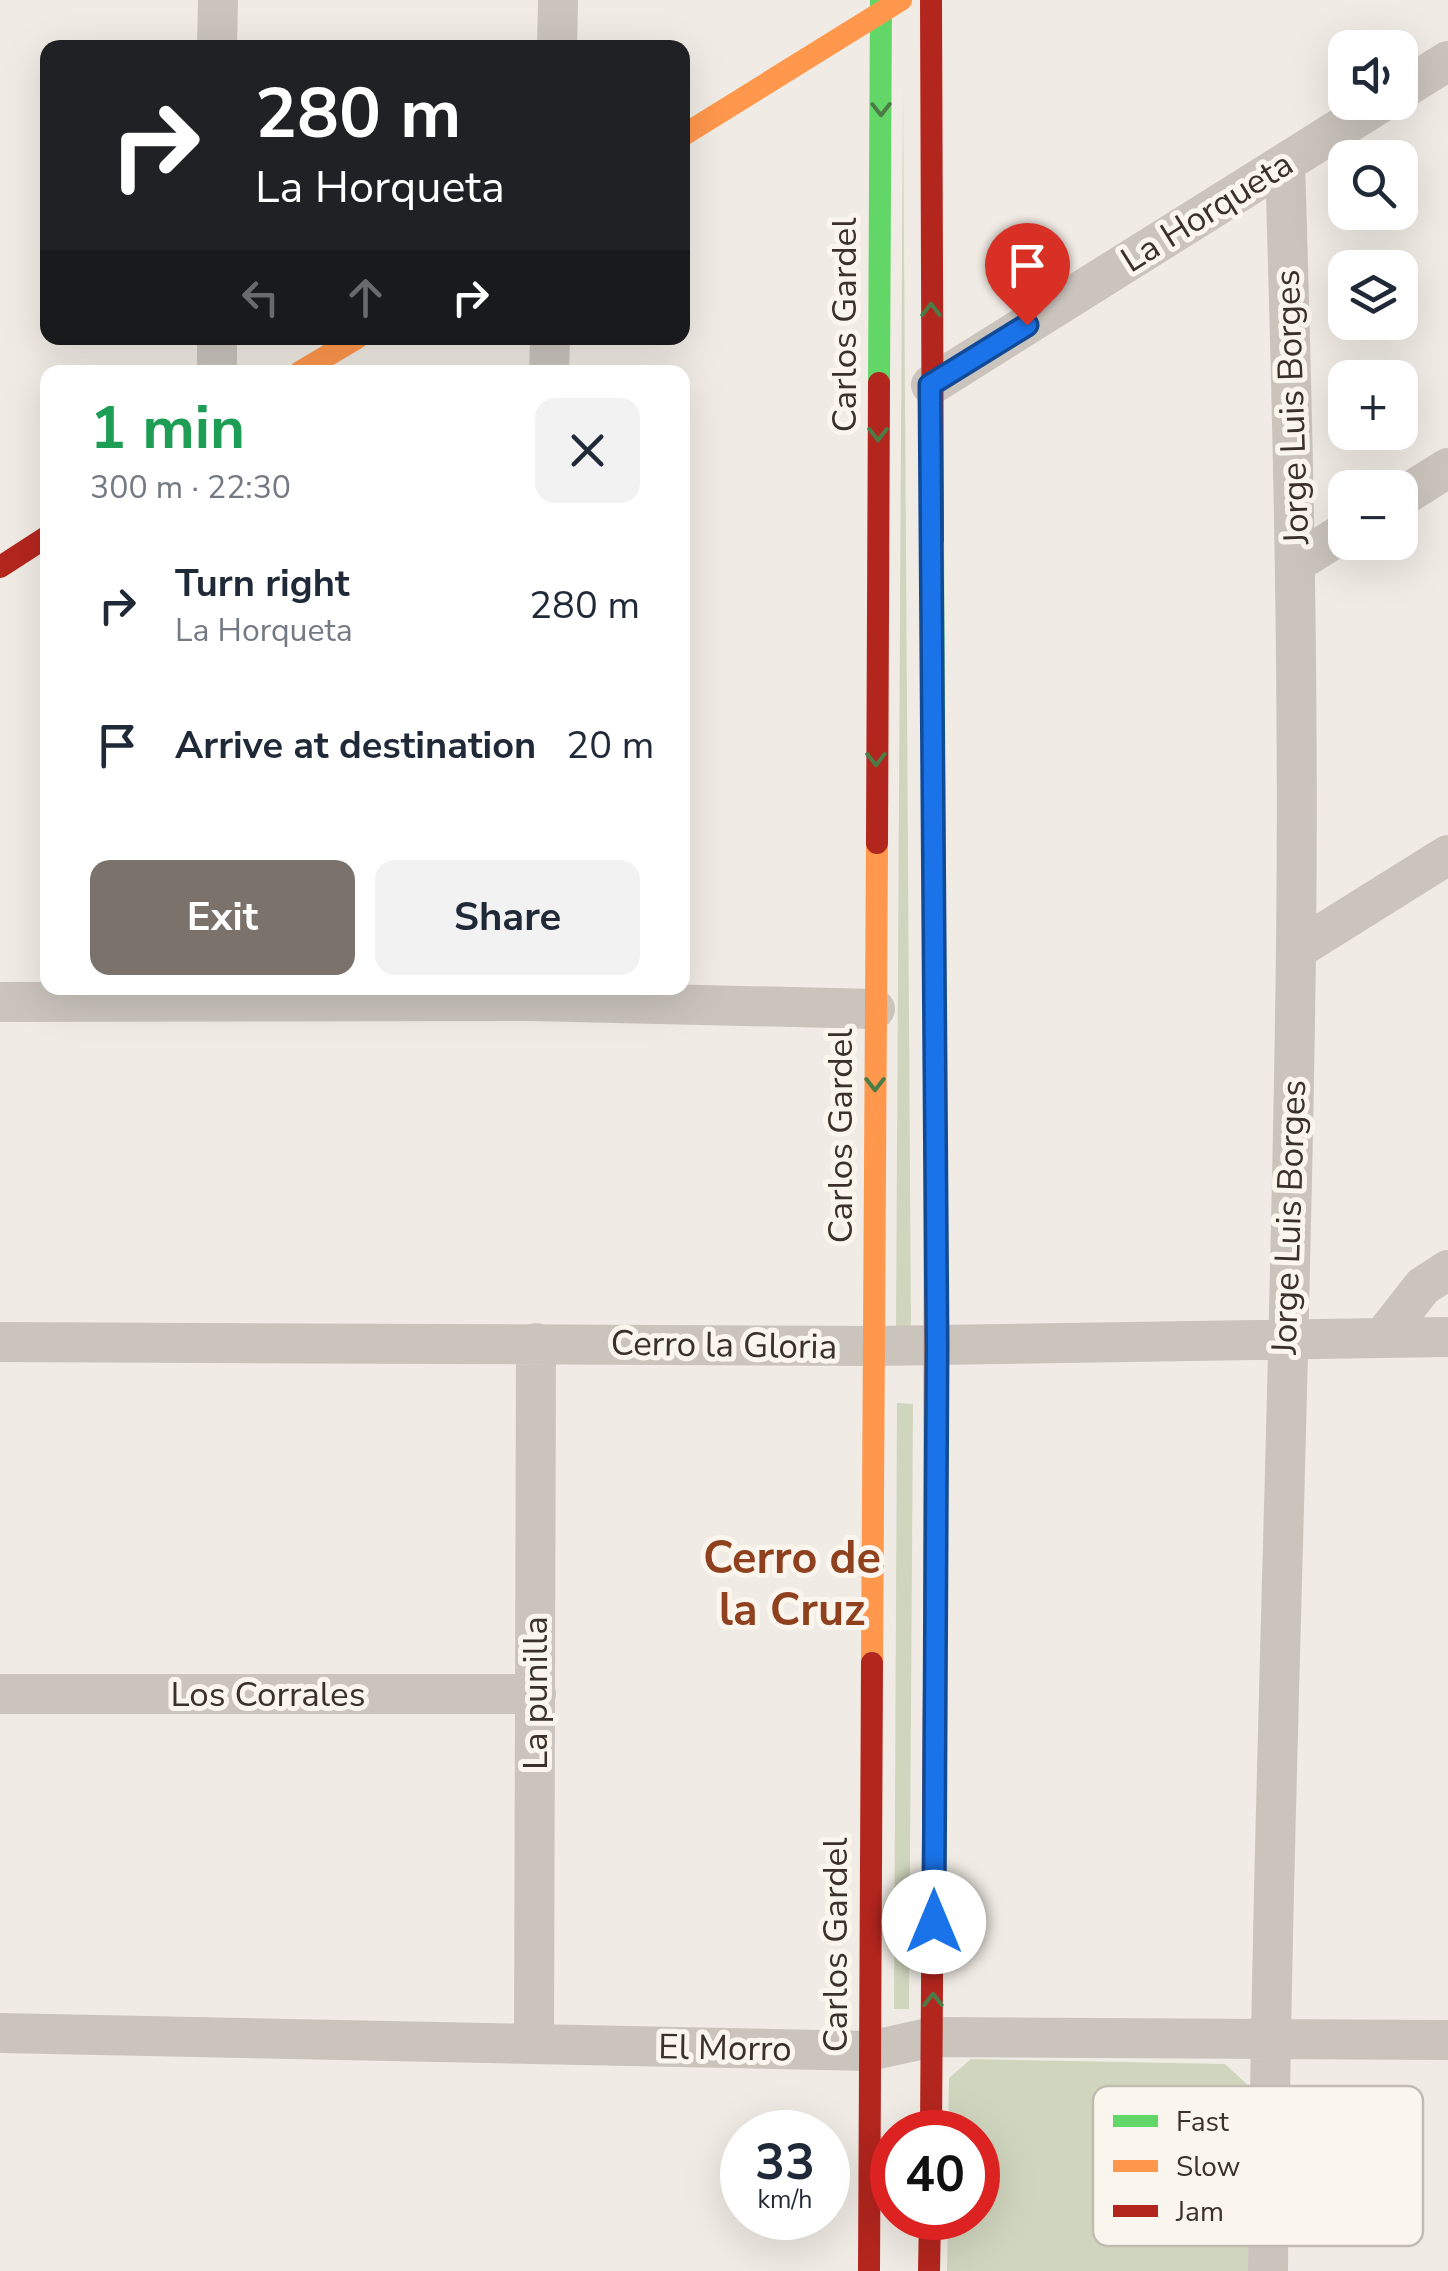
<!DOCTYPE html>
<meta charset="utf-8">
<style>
body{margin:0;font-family:"Nunito Sans",sans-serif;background:#f2f2f3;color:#1f2937;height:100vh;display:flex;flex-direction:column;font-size:38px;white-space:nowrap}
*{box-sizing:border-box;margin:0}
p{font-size:32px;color:#747a83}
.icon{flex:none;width:55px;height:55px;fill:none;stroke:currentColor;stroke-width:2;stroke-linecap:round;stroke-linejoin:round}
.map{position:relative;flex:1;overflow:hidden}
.side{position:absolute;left:40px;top:365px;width:650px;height:630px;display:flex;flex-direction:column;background:#fff;border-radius:20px;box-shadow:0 10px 40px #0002}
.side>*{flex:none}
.top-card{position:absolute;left:40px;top:40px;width:650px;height:305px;border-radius:20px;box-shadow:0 10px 40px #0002;background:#202124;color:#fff;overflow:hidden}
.controls{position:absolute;left:1328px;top:30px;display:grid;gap:20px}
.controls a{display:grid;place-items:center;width:90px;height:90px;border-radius:20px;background:#fff;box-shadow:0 10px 40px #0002;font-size:50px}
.speed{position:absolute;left:720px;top:2110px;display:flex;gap:20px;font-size:50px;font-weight:700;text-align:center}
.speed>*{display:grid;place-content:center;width:130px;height:130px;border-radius:50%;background:#fff;box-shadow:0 10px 40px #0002;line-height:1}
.speed small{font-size:25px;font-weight:400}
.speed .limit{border:15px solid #d22;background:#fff;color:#111}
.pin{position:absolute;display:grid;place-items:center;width:85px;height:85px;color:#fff;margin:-102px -42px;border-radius:50% 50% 50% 0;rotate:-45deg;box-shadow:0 0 10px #0007}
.pin .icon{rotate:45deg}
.me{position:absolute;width:110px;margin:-55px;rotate:0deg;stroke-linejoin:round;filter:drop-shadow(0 0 8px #0008)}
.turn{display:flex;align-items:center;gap:35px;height:210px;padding:0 50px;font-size:45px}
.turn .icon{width:130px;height:130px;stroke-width:2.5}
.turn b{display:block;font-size:70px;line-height:85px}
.lanes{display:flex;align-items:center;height:95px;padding:0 50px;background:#0003;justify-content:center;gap:50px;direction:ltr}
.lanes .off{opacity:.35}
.round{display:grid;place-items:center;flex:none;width:105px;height:105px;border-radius:20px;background:#f2f2f3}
.headline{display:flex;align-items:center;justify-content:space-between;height:170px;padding:0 50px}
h1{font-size:60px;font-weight:700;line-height:75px;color:#1e9e55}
.button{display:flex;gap:20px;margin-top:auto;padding:20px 50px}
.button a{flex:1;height:115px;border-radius:20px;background:#7a726b;color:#fff;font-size:40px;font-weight:700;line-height:115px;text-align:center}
.button a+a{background:#f2f2f3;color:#1f2937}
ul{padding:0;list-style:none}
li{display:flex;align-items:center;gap:30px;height:140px;padding:0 50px}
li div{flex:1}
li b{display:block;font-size:38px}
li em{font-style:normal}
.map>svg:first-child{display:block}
.green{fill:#d0d6be}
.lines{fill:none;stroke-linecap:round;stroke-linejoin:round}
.street{stroke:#cac4bd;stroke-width:40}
.fast{stroke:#63d668;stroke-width:22}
.slow{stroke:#ff974d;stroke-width:22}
.jam{stroke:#b3261e;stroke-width:22}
.oneway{stroke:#4d7b46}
.route-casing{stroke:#114b97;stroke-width:25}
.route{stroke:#1a73e8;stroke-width:18}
.labels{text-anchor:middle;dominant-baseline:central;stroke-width:10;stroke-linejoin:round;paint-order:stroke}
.street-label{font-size:35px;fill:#3b312a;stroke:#fbf6ed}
.district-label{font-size:45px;font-weight:bold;fill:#8f411f;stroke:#fbf6ed}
.key{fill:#fbf6ed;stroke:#c1bbb2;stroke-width:2.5}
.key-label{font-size:28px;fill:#3b312a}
</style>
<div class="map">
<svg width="1448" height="2271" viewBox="0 0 1448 2271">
<rect width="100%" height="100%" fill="#f0ebe4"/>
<path class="green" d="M903,85L911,1327H896Z
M897,1403L913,1404L909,2009H894Z
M971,2059L1225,2064L1249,2086L1248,2271H947L948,2218H978V2132H948L949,2078Z"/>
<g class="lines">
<path class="street" d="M217,48L218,0
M557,48L558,0
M1400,91L1448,61
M217,372V338
M549,372L550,338
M931,385L1382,102
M1400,498L1448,468
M1297,562L1345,532
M1296,950L1448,855
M0,1002L532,1001L875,1009
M1383,1337L1423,1286L1448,1270
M0,1342L875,1346L1448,1337
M0,1694H536
M0,2033L869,2051L933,2037L1448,2040
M534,2044L536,1343
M1268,2271C1271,1830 1291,1388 1296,947C1299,686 1293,425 1285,163"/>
<path class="fast" d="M879,383L881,0
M933,539L935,974"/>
<path class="slow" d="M682,136L901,0
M300,372L357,338
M872,1663L877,843
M934,1689L935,974"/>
<path class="jam" d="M931,0L933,539
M0,567L48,536
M877,843L879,383
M931,2132L934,1689
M869,2271L872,1663
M929,2271L930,2218"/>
</g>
<defs><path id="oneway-chevron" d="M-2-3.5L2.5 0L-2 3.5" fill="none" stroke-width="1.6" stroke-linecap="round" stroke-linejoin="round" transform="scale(2.5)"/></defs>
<g class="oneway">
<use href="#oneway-chevron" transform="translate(881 109) rotate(90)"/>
<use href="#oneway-chevron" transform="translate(931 310) rotate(-90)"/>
<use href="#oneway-chevron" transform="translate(878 434) rotate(90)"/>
<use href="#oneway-chevron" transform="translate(876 759) rotate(90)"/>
<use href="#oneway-chevron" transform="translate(875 1084) rotate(90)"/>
<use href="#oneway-chevron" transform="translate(933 2000) rotate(-90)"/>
</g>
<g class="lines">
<g class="route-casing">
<path id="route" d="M934,1922L937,1346L930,385L1027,325"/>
</g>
<use href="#route" class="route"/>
</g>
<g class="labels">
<g class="street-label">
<text transform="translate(1207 212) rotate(-32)">La Horqueta</text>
<text transform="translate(844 325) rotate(-90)">Carlos Gardel</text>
<text transform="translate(1292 407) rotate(-92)">Jorge Luis Borges</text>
<text transform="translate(840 1136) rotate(-90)">Carlos Gardel</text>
<text transform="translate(1289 1217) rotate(-88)">Jorge Luis Borges</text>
<text transform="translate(724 1345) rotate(1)">Cerro la Gloria</text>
<text transform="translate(535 1693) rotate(-90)">La punilla</text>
<text x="268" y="1694">Los Corrales</text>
<text transform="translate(835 1945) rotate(-90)">Carlos Gardel</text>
<text transform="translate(725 2048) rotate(1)">El Morro</text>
</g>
<g class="district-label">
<text x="792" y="1558">Cerro de<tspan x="792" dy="52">la Cruz</tspan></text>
</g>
</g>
<rect x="1093" y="2086" width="330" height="160" rx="15" class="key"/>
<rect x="1113" y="2115" width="45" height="12" fill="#63d668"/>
<rect x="1113" y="2160" width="45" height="12" fill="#ff974d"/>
<rect x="1113" y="2205" width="45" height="12" fill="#b3261e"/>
<g class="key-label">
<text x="1176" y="2131">Fast</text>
<text x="1176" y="2176">Slow</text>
<text x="1176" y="2221">Jam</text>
</g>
</svg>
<div class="controls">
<a><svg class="icon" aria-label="sound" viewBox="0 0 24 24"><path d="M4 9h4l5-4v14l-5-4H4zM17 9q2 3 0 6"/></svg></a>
<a><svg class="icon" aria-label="search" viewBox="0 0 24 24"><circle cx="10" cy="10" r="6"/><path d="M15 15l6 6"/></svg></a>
<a><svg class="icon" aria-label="layers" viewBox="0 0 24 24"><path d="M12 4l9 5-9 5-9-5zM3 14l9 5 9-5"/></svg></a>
<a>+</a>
<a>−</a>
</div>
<div class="speed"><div>33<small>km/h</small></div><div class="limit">40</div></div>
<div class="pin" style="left:1027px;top:325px;background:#d93025"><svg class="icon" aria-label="arrive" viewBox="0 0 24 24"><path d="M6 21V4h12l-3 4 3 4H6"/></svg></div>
<svg class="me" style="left:934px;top:1922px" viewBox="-20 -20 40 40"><circle r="19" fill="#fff"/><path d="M0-13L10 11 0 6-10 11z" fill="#1a73e8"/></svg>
<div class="top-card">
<div class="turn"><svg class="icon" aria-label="right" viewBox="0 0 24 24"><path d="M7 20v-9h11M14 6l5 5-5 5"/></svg><div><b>280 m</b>La Horqueta</div></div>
<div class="lanes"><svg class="icon off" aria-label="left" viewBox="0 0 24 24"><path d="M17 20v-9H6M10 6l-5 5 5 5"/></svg><svg class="icon off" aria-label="ahead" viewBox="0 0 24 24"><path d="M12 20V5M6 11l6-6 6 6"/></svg><svg class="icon" aria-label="right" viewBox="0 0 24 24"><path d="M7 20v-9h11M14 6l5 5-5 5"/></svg></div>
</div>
<section class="side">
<div class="headline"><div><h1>1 min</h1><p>300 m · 22:30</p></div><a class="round"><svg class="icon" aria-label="close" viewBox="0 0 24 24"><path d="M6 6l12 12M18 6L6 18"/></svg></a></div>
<ul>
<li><svg class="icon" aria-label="right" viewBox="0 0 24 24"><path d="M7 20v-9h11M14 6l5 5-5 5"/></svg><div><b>Turn right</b><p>La Horqueta</p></div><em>280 m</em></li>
<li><svg class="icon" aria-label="arrive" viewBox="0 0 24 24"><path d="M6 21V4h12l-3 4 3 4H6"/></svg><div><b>Arrive at destination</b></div><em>20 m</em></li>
</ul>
<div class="button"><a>Exit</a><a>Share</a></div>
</section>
</div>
